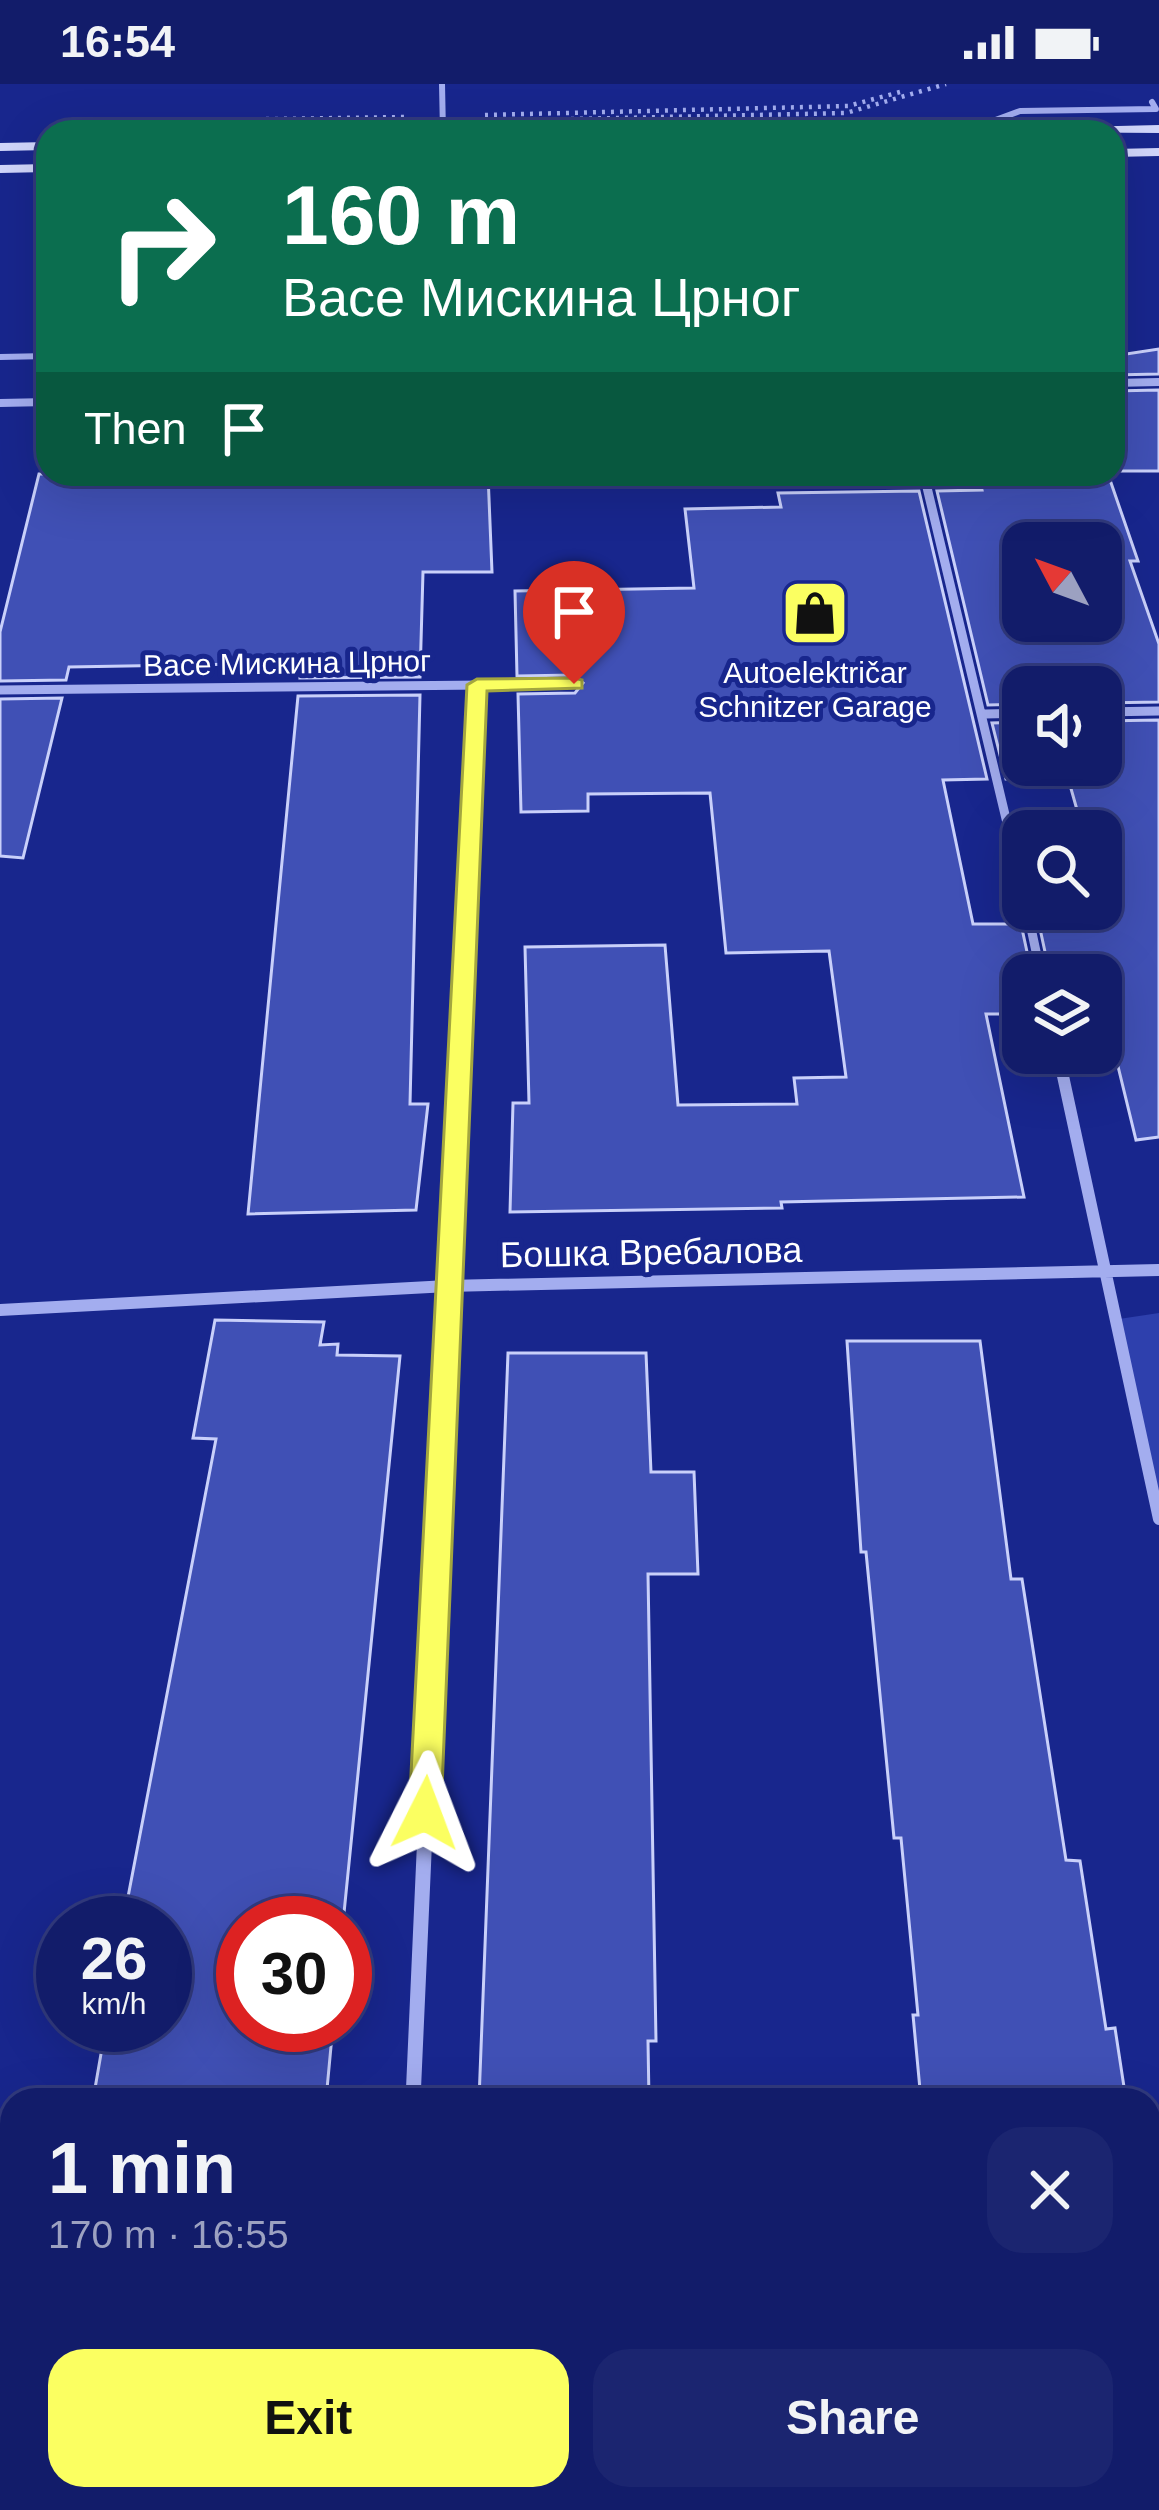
<!DOCTYPE html>
<meta charset="utf-8">
<style>
body{margin:0;font-family:Helvetica,sans-serif;background:#1b2570;color:#f1f3f6;height:100vh;display:flex;flex-direction:column;font-size:45px;white-space:nowrap}
*{box-sizing:border-box;margin:0}
p{font-size:39px;color:#9ca1c1}
.icon{flex:none;width:66px;height:66px;fill:none;stroke:currentColor;stroke-width:2;stroke-linecap:round;stroke-linejoin:round}
.map{position:relative;flex:1;overflow:hidden}
.details{position:absolute;left:0px;top:2004px;width:1161px;height:423px;display:flex;flex-direction:column;background:#121c6a;border-radius:36px 36px 0 0;box-shadow:0 12px 48px #0002,0 0 0 3px #313a7e}
.details>*{flex:none}
.top-card{position:absolute;left:36px;top:36px;width:1089px;height:366px;border-radius:36px;box-shadow:0 12px 48px #0002,0 0 0 3px #313a7e;background:#0b6e4f;color:#fff;overflow:hidden}
.needle{width:78px;rotate:311deg}
.tools{position:absolute;left:1002px;top:438px;display:grid;gap:24px}
.tools a{display:grid;place-items:center;width:120px;height:120px;border-radius:24px;background:#121c6a;box-shadow:0 12px 48px #0002,0 0 0 3px #313a7e;font-size:60px}
.speed{position:absolute;left:36px;top:1812px;display:flex;gap:24px;font-size:60px;font-weight:700;text-align:center}
.speed>*{display:grid;place-content:center;width:156px;height:156px;border-radius:50%;background:#121c6a;box-shadow:0 12px 48px #0002,0 0 0 3px #313a7e;line-height:1}
.speed small{font-size:30px;font-weight:400}
.speed .limit{border:18px solid #d22;background:#fff;color:#111}
.pin{position:absolute;display:grid;place-items:center;width:102px;height:102px;color:#fff;margin:-123px -51px;border-radius:50% 50% 50% 0;rotate:-45deg;box-shadow:0 0 12px #0007}
.pin .icon{rotate:45deg}
.me{position:absolute;width:132px;margin:-66px;rotate:3deg;stroke-linejoin:round;filter:drop-shadow(0 0 9px #0008)}
.turn{display:flex;align-items:center;gap:42px;height:252px;padding:0 48px;font-size:54px}
.turn .icon{width:156px;height:156px;stroke-width:2.5}
.turn b{display:block;font-size:84px;line-height:102px}
.then{display:flex;align-items:center;height:114px;padding:0 48px;background:#0003;gap:24px;font-size:45px}
.round{display:grid;place-items:center;flex:none;width:126px;height:126px;border-radius:36px;background:#1b2570}
.summary{display:flex;align-items:center;justify-content:space-between;height:204px;padding:0 48px}
h1{font-size:72px;font-weight:700;line-height:90px}
.cta{display:flex;gap:24px;margin-top:auto;padding:24px 48px}
.cta a{flex:1;height:138px;border-radius:36px;background:#fbff61;color:#111;font-size:48px;font-weight:700;line-height:138px;text-align:center}
.cta a+a{background:#1b2570;color:#f1f3f6}
.status{display:flex;justify-content:space-between;align-items:center;height:84px;padding:0 60px;background:#121c6a;direction:ltr}
.status svg{height:33px;fill:currentColor}
.map>svg:first-child{display:block}
.green{fill:#2e40ad}
.building{fill:#4050b5;stroke:#c9d0fa;stroke-width:3;fill-rule:evenodd}
.lines{fill:none;stroke-linecap:round;stroke-linejoin:round}
.path{stroke:#a3adef;stroke-width:4.5;stroke-dasharray:3 6;stroke-linecap:butt}
.lane{stroke:#a3adef;stroke-width:6}
.street-far3{stroke:#a3adef;stroke-width:8}
.street-far2{stroke:#a3adef;stroke-width:9}
.street-far1{stroke:#a3adef;stroke-width:12}
.street{stroke:#a3adef;stroke-width:15}
.secondary{fill:#d0d5fa;fill-rule:evenodd}
.route{fill:#fbff61;stroke:#a3a63f;stroke-width:3}
.labels{text-anchor:middle;dominant-baseline:central;stroke-width:10;stroke-linejoin:round;paint-order:stroke}
.far-street-label{font-size:30px;fill:#fff;stroke:#18268d}
.far-poi-label{font-size:30px;fill:#fff;stroke:#18268d}
.street-label{font-size:36px;fill:#fff;stroke:#18268d}
</style>
<div class="status"><b>16:54</b><svg viewBox="0 0 49 12"><path d="M0 12V9h3v3zM5 12V6h3v6zM10 12V3h3v9zM15 12V0h3v12zM26 1h20v11H26zM47 4h2v5h-2z"/></svg></div>
<div class="map">
<svg width="1159" height="2426" viewBox="0 0 1159 2426">
<rect width="100%" height="100%" fill="#18268d"/>
<path class="green" d="M1159,1229V1433L1119,1235Z"/>
<path class="building" d="M1159,265V290L1113,291V272Z
M1159,306V387H1113V307Z
M39,390H488L492,488H423L420,593L300,594L301,579L69,583L66,596L0,597V548Z
M978,390H1108L1138,477H1130L1159,560V618L1101,619V603H1023V620L988,621L937,407L982,406ZM1023,459H1101V537H1023Z
M919,407L987,695L943,696L973,840H1021L1032,891H1023V930H986L1024,1113L781,1118L782,1124L510,1128L513,1019H529L525,863L665,861L678,1021L797,1020L794,994L846,993L829,867L726,869L710,709L588,710V727L521,728L518,610L575,609L583,599L574,591L517,592L515,507L694,504L685,425L781,423L778,409Z
M420,611L410,1020H428L416,1126L248,1130L298,612Z
M62,614L23,774L0,772V615Z
M1159,636V1053L1136,1056L1105,929H1101V891H1050L1039,840L1108,839L1101,813V747H1083L1068,694L1006,695L992,639L1023,638V681H1101V637Z
M215,1236L324,1238L320,1261L338,1260L337,1271L400,1272L343,1839H243V1941H333L326,2016H93L106,1941H165V1839H123L216,1355L193,1354Z
M847,1257H980L1011,1495H1022L1066,1776L1080,1777L1106,1945L1115,1944L1126,2016H921L913,1931H918L901,1754H894L866,1468H861Z
M508,1269H646L651,1388H694L698,1490H648L656,1957H648L649,2016H479Z"/>
<g class="lines">
<path class="path" d="M485,31L848,22L900,8
M481,37L846,29L946,0
M77,38L404,33
M79,44L400,39"/>
<path class="lane" d="M442,0L443,48
M989,48L990,38L1020,27L1156,25L1152,18
M0,273L48,272"/>
<path class="street-far3" d="M1113,299L1159,298
M0,319L48,318
M924,390L926,398"/>
<path class="street-far2" d="M925,395L1023,806
M0,606L574,600
M1101,628L1159,627
M985,630L1023,629
M1027,825L1041,891
M463,910L477,601"/>
<path class="street-far1" d="M1058,969L1159,1435
M0,1226L448,1202L1159,1186
M433,1572L463,907"/>
<path class="street" d="M413,2016L433,1569
M0,2135L12,2136
M1149,2387L1159,2389"/>
<path class="secondary" d="M1159,41V49L1028,48L1035,44Z
M48,58V66L0,67V59Z
M1159,64V72L1113,73V65Z
M48,80V88L0,89V81Z"/>
</g>
<path class="route" d="M574,594L582,596V604L487,607L441,1729L437,1738L425,1742L414,1738L409,1729L467,601L477,595Z"/>
<defs>
<g id="shop-square" transform="scale(3.45)"><rect x="-9" y="-9" width="18" height="18" rx="4" fill="#fbff61" stroke="#18268d"/><path d="M-5-2.5h2.3a2.7 3.5 0 0 1 5.4 0H5L5.5 6h-11ZM-1.5-2.5h3a1.5 2.3 0 0 0-3 0Z" fill="#111"/></g>
</defs>
<g fill-rule="evenodd">
<use href="#shop-square" x="815" y="529"/>
</g>
<g class="labels">
<g class="far-street-label">
<text transform="translate(287 579) rotate(-1)">Васе Мискина Црног</text>
</g>
<g class="far-poi-label">
<text x="815" y="588">Autoelektričar<tspan x="815" dy="34">Schnitzer Garage</tspan></text>
</g>
<g class="street-label">
<text transform="translate(651 1168) rotate(-1)">Бошка Вребалова</text>
</g>
</g>
</svg>
<div class="tools">
<a><svg class="needle" viewBox="-14 -14 28 28"><path d="M0-13l5 13h-10z" fill="#e53935"/><path d="M0 13l5-13h-10z" fill="#9ca1c1"/></svg></a>
<a><svg class="icon" aria-label="sound" viewBox="0 0 24 24"><path d="M4 9h4l5-4v14l-5-4H4zM17 9q2 3 0 6"/></svg></a>
<a><svg class="icon" aria-label="search" viewBox="0 0 24 24"><circle cx="10" cy="10" r="6"/><path d="M15 15l6 6"/></svg></a>
<a><svg class="icon" aria-label="layers" viewBox="0 0 24 24"><path d="M12 4l9 5-9 5-9-5zM3 14l9 5 9-5"/></svg></a>
</div>
<div class="speed"><div>26<small>km/h</small></div><div class="limit">30</div></div>
<div class="pin" style="left:574px;top:600px;background:#d93025"><svg class="icon" aria-label="arrive" viewBox="0 0 24 24"><path d="M6 21V4h12l-3 4 3 4H6"/></svg></div>
<svg class="me" style="left:425px;top:1729px" viewBox="-20 -20 40 40"><path d="M0-17L14 15 0 8-14 15z" fill="#fbff61" stroke="#fff" stroke-width="4"/></svg>
<div class="top-card">
<div class="turn"><svg class="icon" aria-label="right" viewBox="0 0 24 24"><path d="M7 20v-9h11M14 6l5 5-5 5"/></svg><div><b>160 m</b>Васе Мискина Црног</div></div>
<div class="then">Then<svg class="icon" aria-label="arrive" viewBox="0 0 24 24"><path d="M6 21V4h12l-3 4 3 4H6"/></svg></div>
</div>
<section class="details">
<div class="summary"><div><h1>1 min</h1><p>170 m · 16:55</p></div><a class="round"><svg class="icon" aria-label="close" viewBox="0 0 24 24"><path d="M6 6l12 12M18 6L6 18"/></svg></a></div>
<div class="cta"><a>Exit</a><a>Share</a></div>
</section>
</div>
